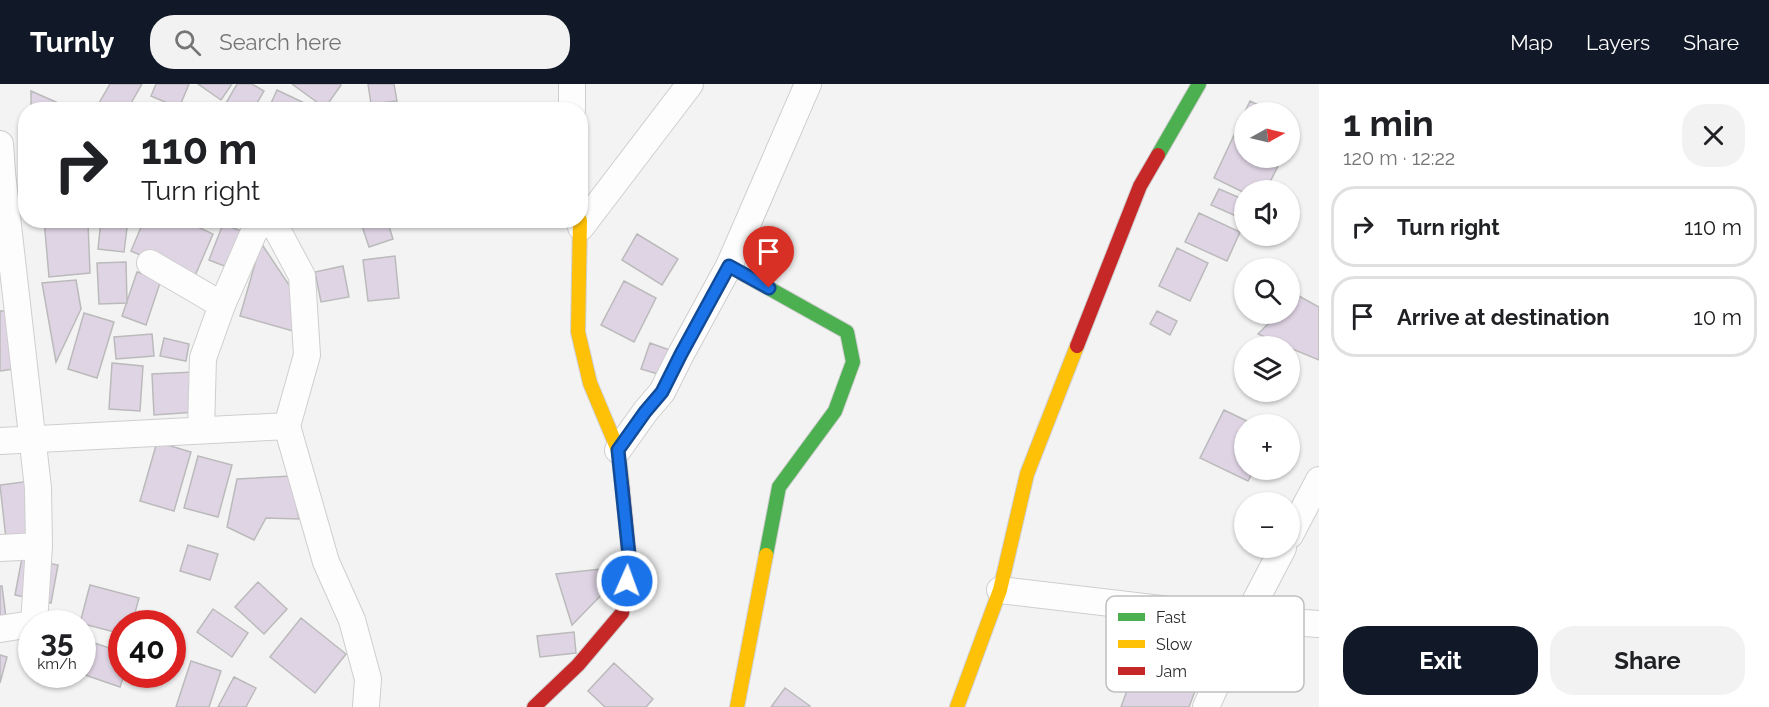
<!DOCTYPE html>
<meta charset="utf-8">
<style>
body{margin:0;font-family:Raleway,sans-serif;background:#f2f2f2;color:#202124;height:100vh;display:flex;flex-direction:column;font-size:22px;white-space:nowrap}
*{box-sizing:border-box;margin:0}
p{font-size:20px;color:#757577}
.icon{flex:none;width:33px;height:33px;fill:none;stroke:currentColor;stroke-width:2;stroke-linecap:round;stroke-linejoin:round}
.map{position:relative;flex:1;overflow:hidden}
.side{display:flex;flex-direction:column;background:#fff;width:450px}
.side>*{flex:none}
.banner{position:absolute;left:18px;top:18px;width:570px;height:126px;border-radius:24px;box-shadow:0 2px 4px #0004;background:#fff;color:#202124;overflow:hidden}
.needle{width:39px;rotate:82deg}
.fabs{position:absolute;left:1234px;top:18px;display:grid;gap:12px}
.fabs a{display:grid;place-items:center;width:66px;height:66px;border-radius:50%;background:#fff;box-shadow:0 2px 4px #0004;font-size:30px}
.speed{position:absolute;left:18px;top:526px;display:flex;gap:12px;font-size:30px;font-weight:700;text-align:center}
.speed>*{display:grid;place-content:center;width:78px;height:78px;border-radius:50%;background:#fff;box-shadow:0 2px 4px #0004;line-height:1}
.speed small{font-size:15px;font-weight:400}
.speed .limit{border:9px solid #d22;background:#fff;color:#111}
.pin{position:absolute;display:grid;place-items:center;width:51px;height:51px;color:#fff;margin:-62px -26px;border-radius:50% 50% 50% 0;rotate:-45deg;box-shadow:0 0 6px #0007}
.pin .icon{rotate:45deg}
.me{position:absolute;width:66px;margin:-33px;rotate:2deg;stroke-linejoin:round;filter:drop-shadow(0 0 4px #0008)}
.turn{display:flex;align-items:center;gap:21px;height:126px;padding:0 24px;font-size:27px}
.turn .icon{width:78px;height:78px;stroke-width:2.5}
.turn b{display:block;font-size:42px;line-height:51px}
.round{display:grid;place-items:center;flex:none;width:63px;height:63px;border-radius:24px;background:#f2f2f2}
.overview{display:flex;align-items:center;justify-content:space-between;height:102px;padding:0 24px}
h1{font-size:36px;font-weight:700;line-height:45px}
.action{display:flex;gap:12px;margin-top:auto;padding:12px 24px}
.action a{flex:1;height:69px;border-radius:24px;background:#111827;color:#fff;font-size:24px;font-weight:700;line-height:69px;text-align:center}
.action a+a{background:#f2f2f2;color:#202124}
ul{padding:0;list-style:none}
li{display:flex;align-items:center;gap:18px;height:81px;margin:0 12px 9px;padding:0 12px;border:3px solid #e0e0e0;border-radius:24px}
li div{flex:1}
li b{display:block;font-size:22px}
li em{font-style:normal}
header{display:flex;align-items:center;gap:36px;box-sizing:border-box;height:84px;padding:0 30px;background:#111827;color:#fff}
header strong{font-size:28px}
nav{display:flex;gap:33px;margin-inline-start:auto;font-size:21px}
.search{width:420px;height:54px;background:#f2f2f2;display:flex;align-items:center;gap:15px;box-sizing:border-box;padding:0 21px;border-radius:24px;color:#757577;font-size:22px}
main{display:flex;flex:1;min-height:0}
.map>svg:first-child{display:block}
.building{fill:#dfd4e4;stroke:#bbbabb;stroke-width:1.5}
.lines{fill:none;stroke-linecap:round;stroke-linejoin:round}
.street-casing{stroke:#cfcecf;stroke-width:28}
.fast-casing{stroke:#cfcecf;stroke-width:16}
.slow-casing{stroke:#cfcecf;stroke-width:16}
.jam-casing{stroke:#cfcecf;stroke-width:16}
.street{stroke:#fdfdfd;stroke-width:26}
.fast{stroke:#4caf50;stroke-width:14}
.slow{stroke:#ffc107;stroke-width:14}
.jam{stroke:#c62828;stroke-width:14}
.route-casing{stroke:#114b97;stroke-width:15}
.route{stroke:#1a73e8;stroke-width:10}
.key{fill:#fff;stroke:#bfbfc0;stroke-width:1.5}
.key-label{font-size:16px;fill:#2b2a2c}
</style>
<header>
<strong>Turnly</strong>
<div class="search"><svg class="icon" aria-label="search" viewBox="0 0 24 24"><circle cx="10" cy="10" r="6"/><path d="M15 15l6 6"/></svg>Search here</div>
<nav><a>Map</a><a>Layers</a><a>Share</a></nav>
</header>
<main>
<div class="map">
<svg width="1319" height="623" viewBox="0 0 1319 623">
<rect width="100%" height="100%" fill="#f4f3f4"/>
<path class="building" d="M110,0H142L127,26H95Z
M156,0H189L179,24L151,12Z
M198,0H232L221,16Z
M237,0H252L264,7L253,26H237L226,19Z
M292,0H340L341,1L325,24Z
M368,0H394L397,17L371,20Z
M277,6L319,26H268Z
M31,7L74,26H31Z
M1250,17L1273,28H1245V74H1282L1266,106H1245V109L1214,94Z
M1219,105L1245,116V136L1211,121Z
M1199,129L1240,148L1227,177L1185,158Z
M44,136H73L88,139L90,189L49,193Z
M101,136H128L124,168L98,165Z
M144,136H183L213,150L194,194L131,167Z
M360,136H387L393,155L369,163Z
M223,140L246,149L232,185L209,176Z
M637,150L678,175L662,201L622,176Z
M261,159L295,210L293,247L240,232Z
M1177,164L1208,179L1190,217L1159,202Z
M395,172L399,214L368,217L363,176Z
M126,178L127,219L99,220L97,179Z
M343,182L349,213L321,218L315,188Z
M137,188L161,196L146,241L122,232Z
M76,196L81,225L56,278L42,199Z
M624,197L656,214L634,258L601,241Z
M1297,211L1319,223V276L1290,264V262H1286L1258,250L1278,230H1290V218Z
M0,227H6L13,285L0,287Z
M1157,227L1177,237L1170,251L1150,240Z
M84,229L114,238L97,294L68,285Z
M152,250L154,272L116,275L114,253Z
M164,254L189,260L186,277L160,272Z
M650,259L675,268L665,292L641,285Z
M112,279L143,282L140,327L109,325Z
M194,288L196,328L154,331L152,290Z
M1224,326L1253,340H1245V386H1254L1248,397L1200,374Z
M157,358L191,368L174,427L140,417Z
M198,372L232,381L218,433L184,424Z
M291,392L299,435L266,434L254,456L227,443L237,395Z
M31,397L38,451L6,455L0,401Z
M188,461L218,470L210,496L180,487Z
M22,474L58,481L51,519L15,511Z
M610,484V502L572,541L556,490Z
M258,498L287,525L264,550L235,523Z
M90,501L139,514L132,540H122V550L80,539Z
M0,502H2L6,534L0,535Z
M213,525L248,549L232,573L197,548Z
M301,534L346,570L315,609L270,573Z
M574,548L576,569L540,573L537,552Z
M82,555L122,568V591H124L120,603L82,590Z
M1146,555L1206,578L1189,623H1121Z
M0,571L7,573L0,599Z
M191,577L221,587L209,623H176Z
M614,579L653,615L646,623H605L588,607Z
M234,593L256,604L246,623H218Z
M785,604L810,622L809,623H771Z"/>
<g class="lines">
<g class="street-casing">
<path id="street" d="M572,26V0
M0,60L2,89L38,404L39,462L34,540
M272,136L302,192L307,271L287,342L326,478L352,536L368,595L366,623
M581,143L690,0
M150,179L222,221
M201,346L203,274L222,221L253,150L262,136
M0,357L287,342
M618,366L645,328L662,308L681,270L729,182L808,0
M1290,451L1319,396
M0,464L39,462
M1000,506L1246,535L1319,540
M0,545L32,540
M1206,623L1246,535L1283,464"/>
</g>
<g class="fast-casing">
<path id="fast" d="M1158,71L1199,0
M729,182L847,248L853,278L835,327L779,403L766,471"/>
</g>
<g class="slow-casing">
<path id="slow" d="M580,136L578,248L590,299L618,366L622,400
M737,623L766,471
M957,623L1000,506L1027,390L1077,262"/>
</g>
<g class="jam-casing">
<path id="jam" d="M1077,262L1140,102L1158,71
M534,623L578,581L622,529L630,481L622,400"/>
</g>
<use href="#street" class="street"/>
<use href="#fast" class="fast"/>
<use href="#slow" class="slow"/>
<use href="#jam" class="jam"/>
</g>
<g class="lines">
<g class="route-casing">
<path id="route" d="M627,497L630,481L618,366L645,328L662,308L681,270L729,182L769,204"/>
</g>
<use href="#route" class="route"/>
</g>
<rect x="1106" y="512" width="198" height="96" rx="9" class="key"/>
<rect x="1118" y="529" width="27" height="8" fill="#4caf50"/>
<rect x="1118" y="556" width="27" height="8" fill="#ffc107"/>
<rect x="1118" y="583" width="27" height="8" fill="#c62828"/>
<g class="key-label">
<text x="1156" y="539">Fast</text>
<text x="1156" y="566">Slow</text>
<text x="1156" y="593">Jam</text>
</g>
</svg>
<div class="fabs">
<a><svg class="needle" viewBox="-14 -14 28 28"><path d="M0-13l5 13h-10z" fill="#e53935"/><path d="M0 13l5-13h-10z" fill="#757577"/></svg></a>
<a><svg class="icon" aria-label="sound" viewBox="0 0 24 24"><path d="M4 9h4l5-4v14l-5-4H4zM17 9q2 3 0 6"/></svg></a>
<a><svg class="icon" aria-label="search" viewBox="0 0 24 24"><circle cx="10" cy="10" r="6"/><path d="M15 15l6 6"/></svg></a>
<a><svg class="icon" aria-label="layers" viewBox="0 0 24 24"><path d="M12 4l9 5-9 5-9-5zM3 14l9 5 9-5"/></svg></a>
<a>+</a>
<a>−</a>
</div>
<div class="speed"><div>35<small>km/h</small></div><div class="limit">40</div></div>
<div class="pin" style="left:769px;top:204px;background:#d93025"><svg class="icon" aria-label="arrive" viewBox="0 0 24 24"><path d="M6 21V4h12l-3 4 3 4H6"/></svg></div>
<svg class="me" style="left:627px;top:497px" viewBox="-20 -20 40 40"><circle r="17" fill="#1a73e8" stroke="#fff" stroke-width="3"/><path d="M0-11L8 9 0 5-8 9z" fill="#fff"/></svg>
<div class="banner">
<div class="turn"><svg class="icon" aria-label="right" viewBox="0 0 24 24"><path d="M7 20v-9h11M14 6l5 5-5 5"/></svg><div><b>110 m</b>Turn right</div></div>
</div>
</div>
<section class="side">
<div class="overview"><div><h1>1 min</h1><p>120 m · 12:22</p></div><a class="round"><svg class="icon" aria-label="close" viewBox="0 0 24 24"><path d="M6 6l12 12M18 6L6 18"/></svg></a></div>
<ul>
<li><svg class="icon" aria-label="right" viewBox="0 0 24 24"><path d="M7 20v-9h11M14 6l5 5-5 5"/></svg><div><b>Turn right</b></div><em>110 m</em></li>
<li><svg class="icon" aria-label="arrive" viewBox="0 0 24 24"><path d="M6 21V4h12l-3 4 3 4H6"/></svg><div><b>Arrive at destination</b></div><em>10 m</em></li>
</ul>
<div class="action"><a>Exit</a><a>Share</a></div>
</section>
</main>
